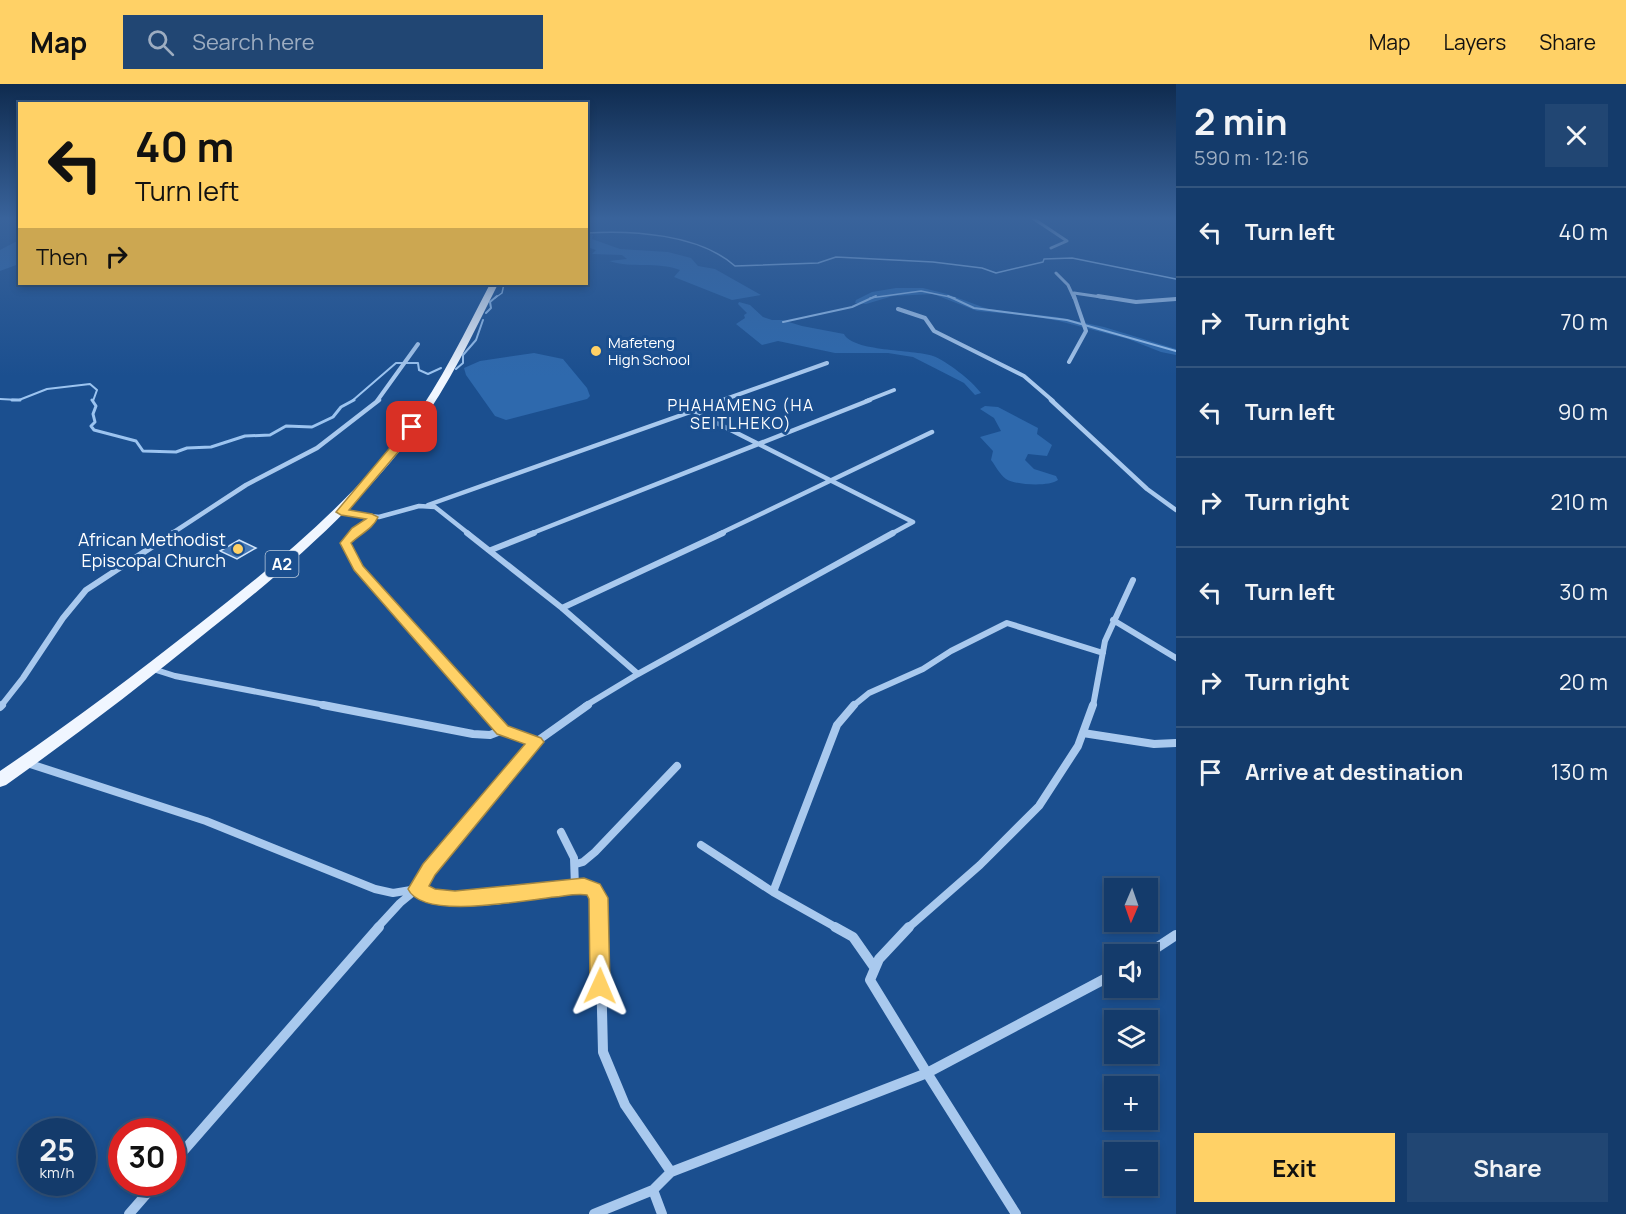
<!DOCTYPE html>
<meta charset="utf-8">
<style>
body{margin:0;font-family:Manrope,sans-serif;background:#214673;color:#f1f3f6;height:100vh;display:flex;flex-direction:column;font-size:22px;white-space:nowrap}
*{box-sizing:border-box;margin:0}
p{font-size:20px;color:#9dadc1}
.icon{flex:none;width:33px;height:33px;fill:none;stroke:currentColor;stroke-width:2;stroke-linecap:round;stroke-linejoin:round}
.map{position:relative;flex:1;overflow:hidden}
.sheet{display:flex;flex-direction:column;background:#143b6b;width:450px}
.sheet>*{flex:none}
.banner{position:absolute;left:18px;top:18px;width:570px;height:183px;border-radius:0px;box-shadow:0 3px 9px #0003,0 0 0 2px #33557e;background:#ffd166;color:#111;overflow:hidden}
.needle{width:39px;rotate:182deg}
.controls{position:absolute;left:1104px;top:794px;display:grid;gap:12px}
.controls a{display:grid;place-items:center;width:54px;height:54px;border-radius:0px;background:#143b6b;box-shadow:0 3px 9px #0003,0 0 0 2px #33557e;font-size:30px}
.speed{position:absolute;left:18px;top:1034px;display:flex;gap:12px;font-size:30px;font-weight:700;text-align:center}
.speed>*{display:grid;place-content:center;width:78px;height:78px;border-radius:50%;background:#143b6b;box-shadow:0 3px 9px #0003,0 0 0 2px #33557e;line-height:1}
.speed small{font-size:15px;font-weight:400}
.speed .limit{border:9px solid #d22;background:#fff;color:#111}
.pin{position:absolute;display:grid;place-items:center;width:51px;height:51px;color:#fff;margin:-26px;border-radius:12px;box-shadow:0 3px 9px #0006}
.me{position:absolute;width:66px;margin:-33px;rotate:1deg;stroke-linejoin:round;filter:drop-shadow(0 0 4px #0008)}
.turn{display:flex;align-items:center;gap:21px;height:126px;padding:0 18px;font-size:27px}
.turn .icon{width:78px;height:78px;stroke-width:2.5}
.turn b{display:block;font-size:42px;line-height:51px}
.then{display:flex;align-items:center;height:57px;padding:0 18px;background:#0003;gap:12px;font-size:22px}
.round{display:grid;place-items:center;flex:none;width:63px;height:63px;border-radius:0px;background:#214673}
.headline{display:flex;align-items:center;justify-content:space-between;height:102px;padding:0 18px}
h1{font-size:36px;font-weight:700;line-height:45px}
.cta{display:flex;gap:12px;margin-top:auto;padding:12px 18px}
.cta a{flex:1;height:69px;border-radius:0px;background:#ffd166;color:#111;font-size:24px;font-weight:700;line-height:69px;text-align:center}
.cta a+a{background:#214673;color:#f1f3f6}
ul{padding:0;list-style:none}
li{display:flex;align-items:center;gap:18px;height:90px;padding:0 18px;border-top:2px solid #33557e}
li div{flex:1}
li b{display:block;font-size:22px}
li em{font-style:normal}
header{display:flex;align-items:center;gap:36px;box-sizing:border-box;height:84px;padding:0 30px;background:#ffd166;color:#111}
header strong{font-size:28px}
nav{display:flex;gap:33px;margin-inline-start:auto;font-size:21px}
.search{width:420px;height:54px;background:#214673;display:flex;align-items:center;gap:15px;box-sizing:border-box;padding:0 21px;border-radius:0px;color:#9dadc1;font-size:22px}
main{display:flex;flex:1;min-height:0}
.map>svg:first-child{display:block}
.green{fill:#2e69ad}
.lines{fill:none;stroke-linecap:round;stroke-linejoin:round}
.stream-far2{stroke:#9cc4f0;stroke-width:1.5}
.stream-far1{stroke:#9cc4f0;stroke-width:2}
.stream{stroke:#9cc4f0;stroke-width:3}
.building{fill:#4478b7;stroke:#cfe3fa;stroke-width:1.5}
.street-far5{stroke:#a9c9ee;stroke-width:3}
.street-far4{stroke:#a9c9ee;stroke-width:4}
.street-far3{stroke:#a9c9ee;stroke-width:4.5}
.street-far2{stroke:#a9c9ee;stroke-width:6}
.street-far1{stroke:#a9c9ee;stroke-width:8}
.street{stroke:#a9c9ee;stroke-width:10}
.primary{fill:#f0f6ff;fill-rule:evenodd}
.route{fill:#ffd166;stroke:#a68842;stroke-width:1.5}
.poi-dot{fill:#ffd166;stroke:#1b4f8f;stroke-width:2}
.labels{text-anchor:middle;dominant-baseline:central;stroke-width:6;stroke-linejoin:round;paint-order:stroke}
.far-poi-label{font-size:15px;fill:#fff;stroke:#1b4f8f;text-anchor:start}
.far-neighbourhood-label{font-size:16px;letter-spacing:1.5px;fill:#fff;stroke:#1b4f8f}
.shield{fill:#1b4f8f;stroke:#bbcadd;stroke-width:1.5}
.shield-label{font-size:16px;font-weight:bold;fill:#fff}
.poi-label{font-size:18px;fill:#fff;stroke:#1b4f8f;text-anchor:end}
</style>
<header>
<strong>Map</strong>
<div class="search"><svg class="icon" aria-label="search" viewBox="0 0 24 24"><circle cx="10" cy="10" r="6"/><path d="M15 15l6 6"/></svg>Search here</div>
<nav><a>Map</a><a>Layers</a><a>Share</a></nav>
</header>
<main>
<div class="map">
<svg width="1176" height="1130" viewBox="0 0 1176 1130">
<rect width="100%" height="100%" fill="#1b4f8f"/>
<path class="green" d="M587,148L593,151L592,155L620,165L668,168L691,174L698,182L715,185L761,211L732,216L674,193L680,186C656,177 633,185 609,177L627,175L622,171L592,170L596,166L587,163Z
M19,156V180L0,187V166Z
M896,204H923L947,210L988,225L1057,233L1104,243L1176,265V271L1161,268L1128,255L1059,237L1031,232L977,227L933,210L893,212L866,220L855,219L856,216L872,208Z
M739,218L750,221L763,233L772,236H782L802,242L844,250C853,268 912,265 933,272C947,277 972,297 981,309L975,311L964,299L913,273L888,269H835L778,257L762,261L736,240L745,234L744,231L747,229L738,220Z
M534,269L563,275L587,304L590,312L587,315L506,336L495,332L466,291L464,284L480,277Z
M985,322L998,323L1038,344L1037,350L1052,361L1047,372L1028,370L1025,376L1034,385L1056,392L1058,396C1049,403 1015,401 1006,395C1000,391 995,381 991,376L993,367L980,353L1001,347L994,334L980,325Z"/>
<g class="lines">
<path class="stream-far2" d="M586,149C632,146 699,150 735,182L818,179L836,173L933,178L982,184L996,189L1043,178L1044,175L1072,174L1176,195
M495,214L502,209L504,200
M870,214L921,207L955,214"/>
<path class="stream-far1" d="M948,212L974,224L1067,236L1176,267
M486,229L491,224L490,218L497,212
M783,238L852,223L876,212
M456,285L463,279V271L476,256L483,236
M0,315L19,316L47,305L90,300L97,306L93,317
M352,317L396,279H418L419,286L428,290L441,284"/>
<path class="stream" d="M12,316H20
M92,316L96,322L93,330L95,338L91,342L94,346L136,357L143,367L176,368L187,364L211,363L245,352L270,351L286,342L312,343L333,333L341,323L354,316"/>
</g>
<path class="building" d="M239,456L256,464L237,475L220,467Z"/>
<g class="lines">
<path class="street-far5" d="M1031,133L1067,157L1051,164
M1056,189L1068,201L1074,214
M1074,209L1108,214"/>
<path class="street-far4" d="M1098,212L1136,218L1176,215
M898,225L925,234L934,247L1024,292L1053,317
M1069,278L1086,247L1074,212
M377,317L418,260
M720,317L827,279
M866,317L894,306"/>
<path class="street-far3" d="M1051,316L1147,405L1176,426
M691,326L913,438
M428,421L724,316
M341,428L379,433L419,422L435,423L469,450
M171,450L246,401L317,364L379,316
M353,450L370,440L372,433
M530,450L870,316
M719,450L932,348
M891,450L913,438"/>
<path class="street-far2" d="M354,449L345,459L358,484L482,622
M467,449L562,524L638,590L585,622
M491,466L534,449
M562,524L723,449
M1113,536L1176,574
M153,585L175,592L330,622
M638,590L893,449
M1,622L23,594L63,534L86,506L173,449
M853,622L869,609L923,585L951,567L1007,539L1103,569
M1093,622L1105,557L1133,496"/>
<path class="street-far1" d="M323,621L473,650L490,651L503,646
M480,621L503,646L536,658
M588,621L536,658L429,785L417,805L432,813L455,815L584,802C605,810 599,825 600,844
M0,623L2,621
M1083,649L1154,660L1176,659
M27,679L206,737L375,805L393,809L417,805
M561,748L574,774L575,803
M701,761L773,808
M576,780L583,778L595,768L677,682
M377,844L400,819L417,805
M837,844L773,808L837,641L854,621
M908,844L980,781L1039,722L1078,662L1093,621"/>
<path class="street" d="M600,843L603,968L625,1021L671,1088
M835,843L853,853L874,883
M909,843L879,875L870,896L927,989L1114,890
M1147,870L1176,851
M172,1080L379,843
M653,1106L662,1130
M129,1130L157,1098
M594,1130L653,1106L671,1088L927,989L1016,1130"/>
<path class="primary" d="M490,200H498C473,250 449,301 416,346C358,424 284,487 208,547C142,601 75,652 6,701L0,703V687C68,641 133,592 198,541C274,482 350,419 409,342C441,298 465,248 490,200Z"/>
</g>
<linearGradient id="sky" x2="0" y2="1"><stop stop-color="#0f2b4f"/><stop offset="0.46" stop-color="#39639b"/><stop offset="1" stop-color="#39639b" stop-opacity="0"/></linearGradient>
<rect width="1176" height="292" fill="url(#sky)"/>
<path class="route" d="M409,341L417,343L404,361L349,426L372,430L378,433C373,445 360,450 351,459L363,482L508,642L541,654L544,658L435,791L429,802L435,805L455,807L584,794L600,800L608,814L610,902L607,909L600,912L593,909L590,902L589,815L587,811C578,809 565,812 555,813C524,816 423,837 408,805L423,780L525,660L497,650L354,486L340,459L352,444L366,435L341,431L336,428Z"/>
<g class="poi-dot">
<circle cx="596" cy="267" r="6"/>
<circle cx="238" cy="465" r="6"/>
</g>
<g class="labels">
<g class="far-poi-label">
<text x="608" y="258">Mafeteng<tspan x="608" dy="17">High School</tspan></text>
</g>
<g class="far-neighbourhood-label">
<text x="741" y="321">PHAHAMENG (HA<tspan x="741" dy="18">SEITLHEKO)</tspan></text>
</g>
<rect class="shield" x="265.5" y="467" width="33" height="26" rx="4.5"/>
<g class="shield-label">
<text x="282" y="480">A2</text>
</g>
<g class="poi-label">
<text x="226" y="455">African Methodist<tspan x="226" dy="21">Episcopal Church</tspan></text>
</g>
</g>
</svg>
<div class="controls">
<a><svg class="needle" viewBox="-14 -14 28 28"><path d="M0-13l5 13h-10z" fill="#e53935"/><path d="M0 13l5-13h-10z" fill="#9dadc1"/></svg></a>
<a><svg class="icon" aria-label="sound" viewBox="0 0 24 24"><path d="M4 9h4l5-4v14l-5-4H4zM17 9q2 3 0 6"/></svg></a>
<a><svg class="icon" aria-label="layers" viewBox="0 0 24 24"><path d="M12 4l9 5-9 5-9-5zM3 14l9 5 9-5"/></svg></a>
<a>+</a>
<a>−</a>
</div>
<div class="speed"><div>25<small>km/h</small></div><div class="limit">30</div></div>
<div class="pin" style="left:412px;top:343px;background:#d93025"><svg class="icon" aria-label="arrive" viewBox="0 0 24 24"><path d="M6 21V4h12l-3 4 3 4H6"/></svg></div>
<svg class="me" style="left:600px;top:902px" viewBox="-20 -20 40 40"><path d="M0-17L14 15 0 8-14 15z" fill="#ffd166" stroke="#fff" stroke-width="4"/></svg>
<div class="banner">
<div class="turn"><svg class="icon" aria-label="left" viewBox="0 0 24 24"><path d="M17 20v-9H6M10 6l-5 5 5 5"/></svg><div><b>40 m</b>Turn left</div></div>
<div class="then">Then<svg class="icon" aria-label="right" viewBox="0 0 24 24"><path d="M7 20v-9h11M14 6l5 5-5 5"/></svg></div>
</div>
</div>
<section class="sheet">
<div class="headline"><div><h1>2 min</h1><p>590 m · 12:16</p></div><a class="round"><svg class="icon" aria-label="close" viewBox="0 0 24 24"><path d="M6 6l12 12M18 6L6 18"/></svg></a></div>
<ul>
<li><svg class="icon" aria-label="left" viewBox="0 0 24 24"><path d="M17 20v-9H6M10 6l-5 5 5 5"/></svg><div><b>Turn left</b></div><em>40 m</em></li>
<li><svg class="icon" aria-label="right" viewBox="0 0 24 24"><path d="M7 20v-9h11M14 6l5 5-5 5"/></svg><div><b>Turn right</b></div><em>70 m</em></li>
<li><svg class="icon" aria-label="left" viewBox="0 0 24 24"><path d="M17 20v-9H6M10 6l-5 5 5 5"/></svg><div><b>Turn left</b></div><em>90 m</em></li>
<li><svg class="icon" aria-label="right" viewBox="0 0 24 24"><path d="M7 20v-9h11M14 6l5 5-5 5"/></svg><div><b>Turn right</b></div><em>210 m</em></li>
<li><svg class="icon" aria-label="left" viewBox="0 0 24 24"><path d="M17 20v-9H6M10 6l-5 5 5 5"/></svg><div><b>Turn left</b></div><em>30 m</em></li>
<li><svg class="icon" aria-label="right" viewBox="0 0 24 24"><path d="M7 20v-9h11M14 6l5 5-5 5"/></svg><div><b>Turn right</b></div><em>20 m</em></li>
<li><svg class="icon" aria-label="arrive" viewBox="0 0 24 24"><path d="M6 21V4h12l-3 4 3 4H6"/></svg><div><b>Arrive at destination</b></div><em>130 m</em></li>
</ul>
<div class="cta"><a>Exit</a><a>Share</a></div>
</section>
</main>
